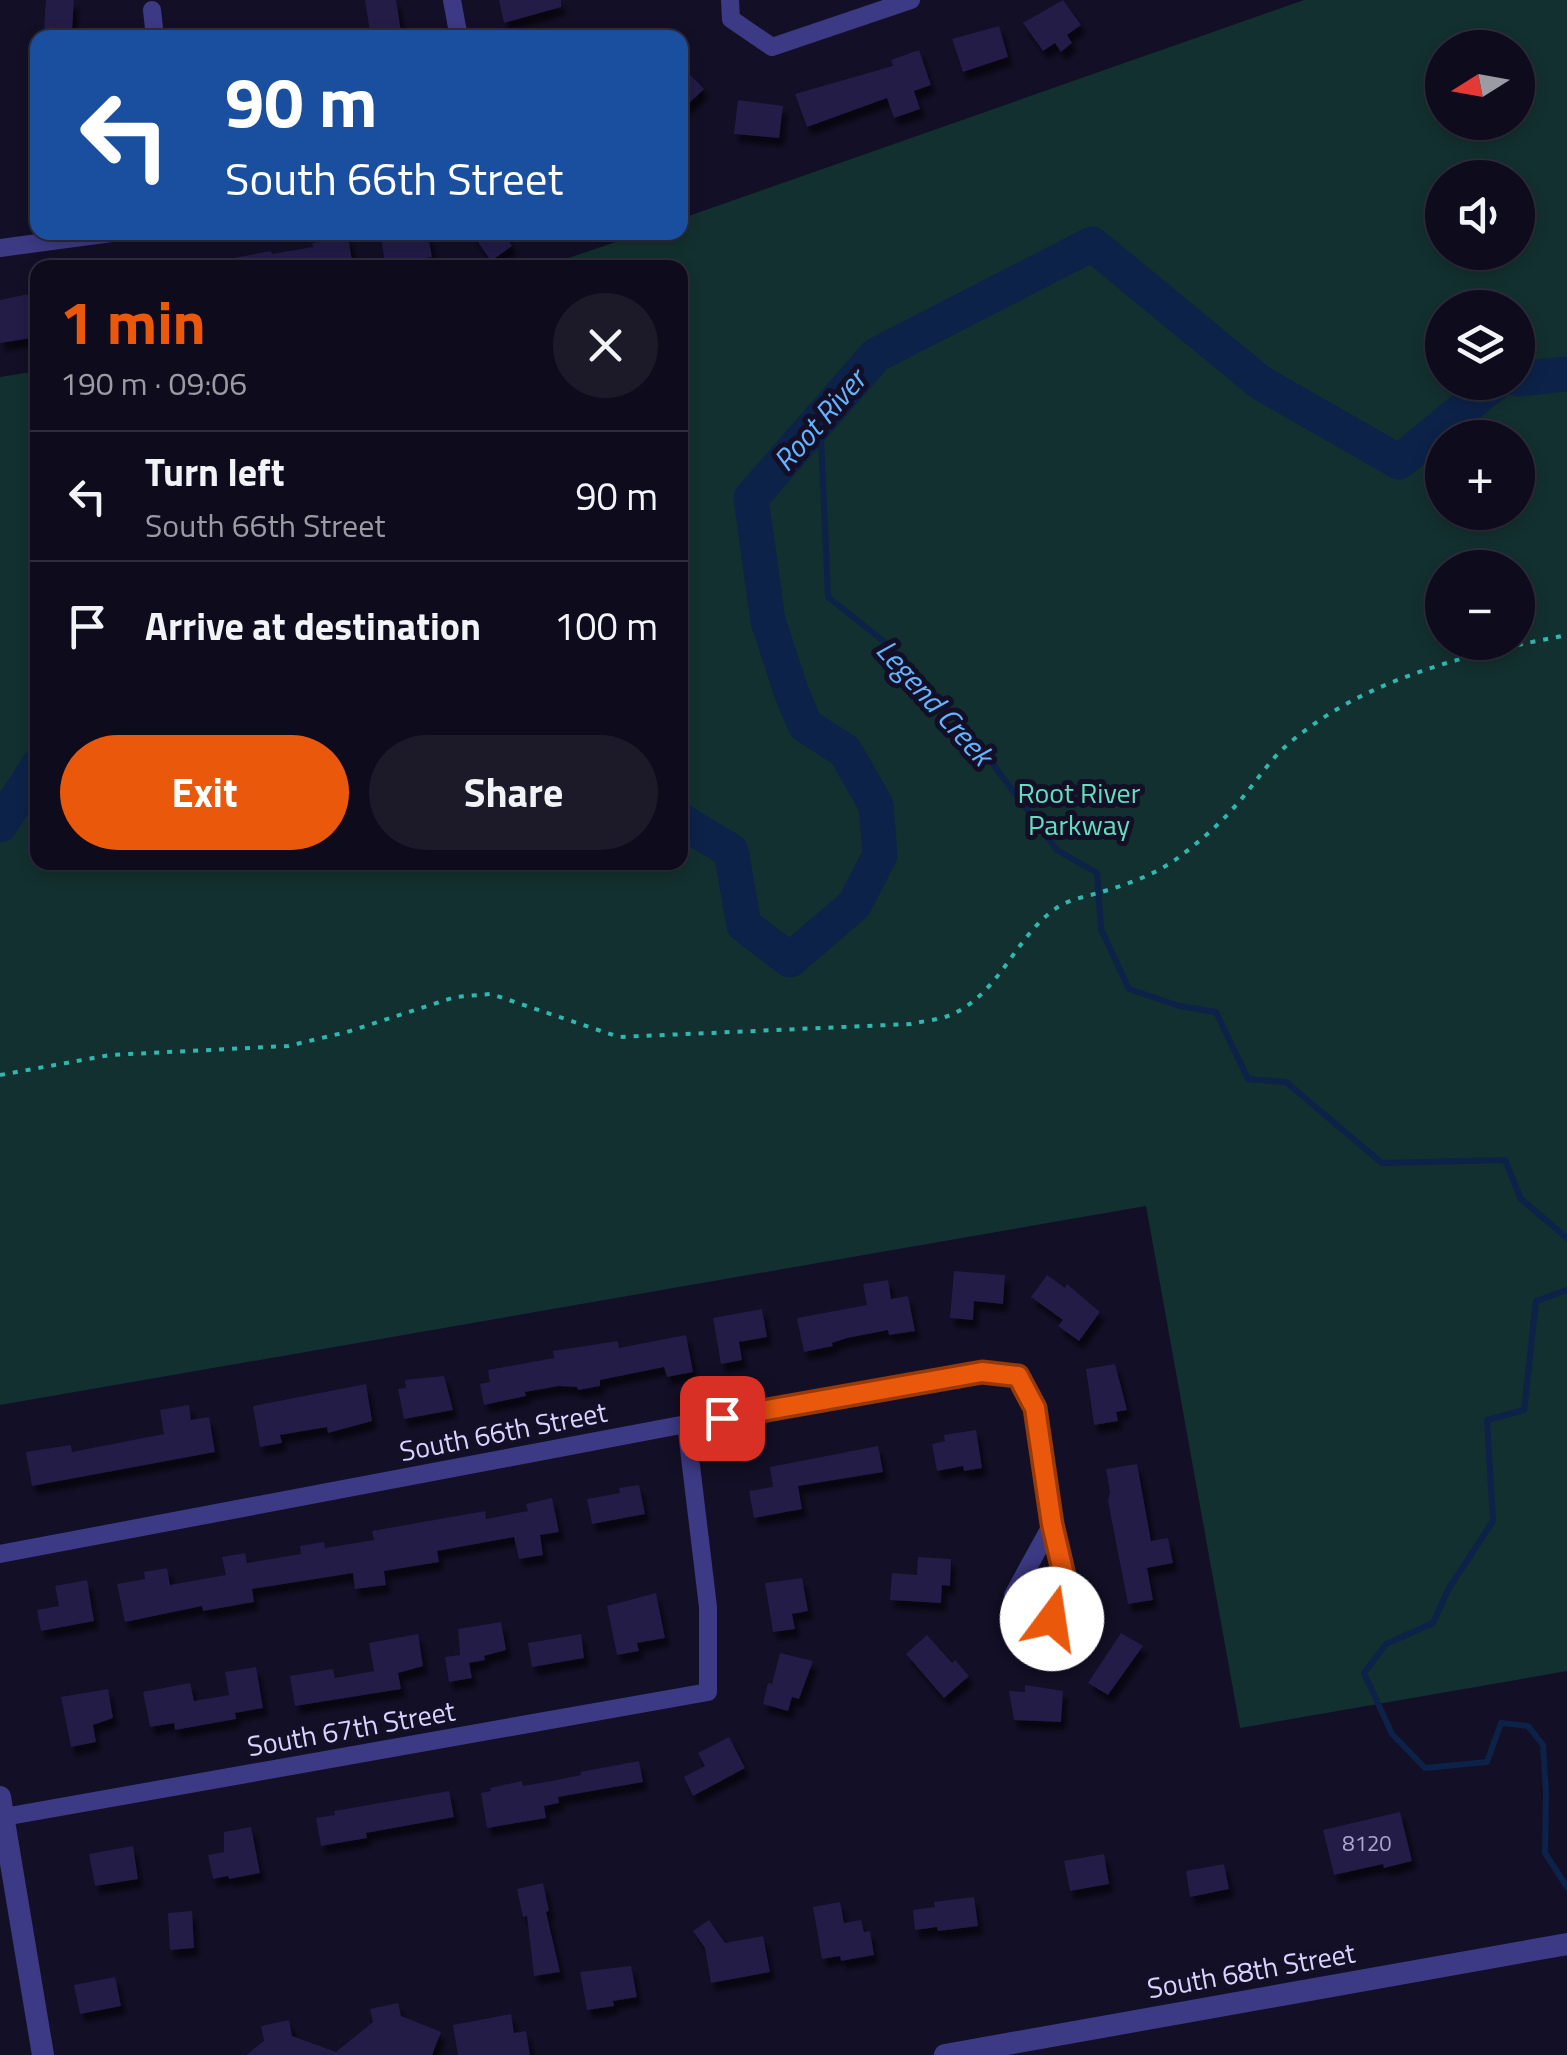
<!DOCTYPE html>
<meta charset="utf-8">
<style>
body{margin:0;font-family:"Titillium Web",sans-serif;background:#1c1929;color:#f1f3f6;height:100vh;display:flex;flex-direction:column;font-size:38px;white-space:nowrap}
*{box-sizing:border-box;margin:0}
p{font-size:32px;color:#9b9ba3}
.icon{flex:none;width:55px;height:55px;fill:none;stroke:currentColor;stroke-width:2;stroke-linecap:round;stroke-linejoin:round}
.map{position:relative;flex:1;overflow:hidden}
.sheet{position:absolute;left:30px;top:260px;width:658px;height:610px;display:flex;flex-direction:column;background:#0e0b1c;border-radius:20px;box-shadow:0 5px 15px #0003,0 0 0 2px #2e2b3b}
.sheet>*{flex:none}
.hud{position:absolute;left:30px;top:30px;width:658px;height:210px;border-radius:20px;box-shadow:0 5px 15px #0003,0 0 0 2px #2e2b3b;background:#1a4fa0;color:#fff;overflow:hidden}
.needle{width:65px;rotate:259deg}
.fabs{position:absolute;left:1425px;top:30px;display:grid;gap:20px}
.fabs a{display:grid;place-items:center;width:110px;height:110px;border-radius:50%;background:#0e0b1c;box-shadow:0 5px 15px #0003,0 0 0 2px #2e2b3b;font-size:50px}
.pin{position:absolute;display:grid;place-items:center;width:85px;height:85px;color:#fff;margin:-42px;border-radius:20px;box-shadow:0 5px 15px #0006}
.me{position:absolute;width:110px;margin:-55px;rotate:14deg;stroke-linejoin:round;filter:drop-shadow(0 0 8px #0008)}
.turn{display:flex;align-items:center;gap:35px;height:210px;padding:0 30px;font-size:45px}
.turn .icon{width:130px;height:130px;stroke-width:2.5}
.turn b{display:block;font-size:70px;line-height:85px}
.round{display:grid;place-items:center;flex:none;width:105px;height:105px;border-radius:52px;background:#1c1929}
.overview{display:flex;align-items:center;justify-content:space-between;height:170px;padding:0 30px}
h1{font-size:60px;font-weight:700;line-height:75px;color:#ea580c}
.cta{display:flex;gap:20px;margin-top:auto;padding:20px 30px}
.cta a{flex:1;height:115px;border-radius:60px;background:#ea580c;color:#fff;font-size:40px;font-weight:700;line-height:115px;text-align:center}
.cta a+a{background:#1c1929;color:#f1f3f6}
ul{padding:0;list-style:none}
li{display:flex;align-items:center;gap:30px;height:130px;padding:0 30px;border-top:2px solid #2e2b3b}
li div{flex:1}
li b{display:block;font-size:38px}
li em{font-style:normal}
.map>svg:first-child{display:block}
.green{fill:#12302f;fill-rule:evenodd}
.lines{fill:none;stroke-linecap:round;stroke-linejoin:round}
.stream{stroke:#0c2248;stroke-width:6}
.river{stroke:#0c2248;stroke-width:35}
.building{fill:#241b47;filter:url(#shadow)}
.path{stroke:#2fb8b0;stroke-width:4;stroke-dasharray:5 8;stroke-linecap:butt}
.minor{stroke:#3d3a85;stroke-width:18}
.tertiary{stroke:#3d3a85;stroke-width:22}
.route-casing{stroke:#983908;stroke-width:25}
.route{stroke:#ea580c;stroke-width:18}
.labels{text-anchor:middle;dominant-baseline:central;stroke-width:10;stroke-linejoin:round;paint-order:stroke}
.number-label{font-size:22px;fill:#aca6d1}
.park-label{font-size:28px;fill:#5fe0c0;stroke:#130f26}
.street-label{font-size:28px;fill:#d9d4ff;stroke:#130f26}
.water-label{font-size:30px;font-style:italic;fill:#62b6ff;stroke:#130f26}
</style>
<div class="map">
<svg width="1567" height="2055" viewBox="0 0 1567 2055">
<defs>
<filter id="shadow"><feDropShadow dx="4.5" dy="8" stdDeviation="2.5" flood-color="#0009"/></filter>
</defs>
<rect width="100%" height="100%" fill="#130f26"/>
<path class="green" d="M1304,0H1567V1671L1240,1728L1146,1206L0,1405V377L37,371L38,862H680V268L542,267L642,233L680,232V219ZM1442,48H1518V122H1442ZM1442,178H1518V252H1442ZM1442,308H1518V382H1442ZM1442,438H1518V512H1442ZM1442,568H1518V642H1442Z"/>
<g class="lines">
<path class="stream" d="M852,383L841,415L821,439L828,597L887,644L966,728L1057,850L1097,873L1101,929L1129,989L1179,1006L1216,1012L1248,1079L1286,1082L1382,1163L1505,1160L1521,1199L1567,1238
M1567,1290L1536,1301L1524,1410L1487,1420L1493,1521L1449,1588L1433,1623L1386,1644L1364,1673L1392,1734L1425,1768L1487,1762L1501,1723L1528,1726L1543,1745L1546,1792L1545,1853L1567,1887"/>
<path class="river" d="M1518,379L1567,374
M680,820L731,851L744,925L790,960L854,905L880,855L876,805L845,751L805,725L791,691L768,621L751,498L876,355L1092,244L1261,383L1399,462L1496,382
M0,825L38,766"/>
</g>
<path class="building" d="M46,0H74L72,30L44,29Z
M365,0H396L402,38H371Z
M499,0H561V7L504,23Z
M1063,0L1081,25L1067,35L1072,43L1061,52L1055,43L1043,51L1023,23Z
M999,26L1008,57L963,72L952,39Z
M919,50L931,85L914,91L920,109L894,118L887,98L807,127L795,94L893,66L891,60Z
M680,64L704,89L680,112Z
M738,100L783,106L779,138L734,134Z
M380,232H402L403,239L428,235L432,257L405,261L406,268H386Z
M471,232H503L512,246L491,261Z
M348,237L352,260L324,265L325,268H224L223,260L271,251L272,254L313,247L312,243Z
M38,292V337L0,343V300Z
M954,1271L1005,1275L1003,1304L974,1301L973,1320L950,1318Z
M1047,1275L1065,1288L1067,1284L1100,1312L1079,1341L1058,1326L1063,1320L1031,1297Z
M888,1280L891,1299L908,1296L915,1331L889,1335L888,1330L847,1338L832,1343L833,1346L804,1352L797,1318L867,1305L863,1284Z
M762,1309L767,1337L739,1342L742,1360L721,1364L713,1318Z
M686,1335L693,1372L667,1377L664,1367L600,1380V1386L578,1390L577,1387L559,1386L525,1392L526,1396L484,1405L480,1384L490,1382L488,1370L554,1358L553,1351L618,1341L619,1348Z
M1115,1364L1127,1410L1116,1412L1118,1421L1094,1425L1086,1369Z
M444,1376L453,1410L404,1419L398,1389L406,1388L405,1380Z
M366,1384L372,1421L328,1433L327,1427L280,1435L282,1443L260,1447L253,1406Z
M189,1405L191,1420L209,1417L215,1452L32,1486L26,1452L71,1445L72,1452L164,1434L160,1410Z
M976,1430L982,1468L964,1471L963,1466L937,1471L932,1444L945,1441L944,1435Z
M878,1446L883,1472L798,1486L802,1509L754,1518L749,1491L773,1487L770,1467Z
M1137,1464L1151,1541L1168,1538L1173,1563L1147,1568L1153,1600L1128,1604L1108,1501L1110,1492L1106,1469Z
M639,1485L645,1514L592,1524L587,1499L620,1493L619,1488Z
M552,1498L559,1532L540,1535L543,1555L519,1559L514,1537L437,1551L439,1562L384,1571L386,1585L355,1589L353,1573L252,1589L254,1602L203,1611L202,1606L125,1622L117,1584L145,1579L144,1572L167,1568L170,1585L226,1575L222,1557L245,1553L247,1563L301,1554L300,1546L324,1542L325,1548L374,1540L372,1531L485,1511L486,1519L528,1511L526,1504Z
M918,1557L951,1559L950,1586L942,1585L941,1603L890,1600L892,1573L917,1575Z
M802,1578L808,1611L792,1614L795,1629L773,1632L765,1583Z
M87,1580L94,1621L41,1631L37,1610L59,1606L55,1586Z
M656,1593L665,1638L637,1643L639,1651L617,1655L607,1606Z
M501,1622L506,1650L484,1656L485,1660L469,1663L472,1678L449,1682L445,1657L460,1655L458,1629Z
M1121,1633L1143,1646L1108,1695L1088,1683Z
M418,1634L423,1666L398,1673L401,1689L295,1706L290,1676L333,1669L335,1678L374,1671L369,1643Z
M581,1634L584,1658L532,1667L528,1643Z
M927,1635L952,1663L955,1660L969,1676L944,1698L906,1654Z
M780,1653L813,1661L799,1699L792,1697L788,1711L763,1704L768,1683L772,1684Z
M256,1667L263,1708L235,1713L236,1719L175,1730L174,1723L150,1727L143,1692L190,1683L194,1701L229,1695L225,1672Z
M1025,1685L1063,1691L1061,1722L1014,1720L1009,1691L1025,1692Z
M108,1689L113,1718L93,1725L96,1742L71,1747L61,1697Z
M729,1737L745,1768L693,1796L684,1777L705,1766L698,1753Z
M639,1761L643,1782L558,1797L559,1803L544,1806L546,1818L487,1828L481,1793L491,1791L490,1788L522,1781L523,1786L552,1781L581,1775L580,1772Z
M449,1791L454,1817L366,1833L367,1838L321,1846L316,1818L335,1815L334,1811Z
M1400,1812L1412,1861L1384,1868L1383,1864L1334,1875L1323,1830Z
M251,1827L260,1873L229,1879L228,1876L213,1879L208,1855L224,1852V1832Z
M133,1846L138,1879L95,1886L89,1854Z
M1104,1854L1109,1884L1070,1891L1064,1861Z
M1224,1864L1229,1889L1190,1897L1186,1871Z
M543,1883L549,1911L546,1912L560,1972L534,1976L527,1916L523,1917L517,1889Z
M974,1897L978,1926L938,1931L937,1927L915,1930L913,1910L935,1907L934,1902Z
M840,1902L844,1923L861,1920L864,1932L870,1931L874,1955L841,1961L840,1956L822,1959L813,1907Z
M192,1911L194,1948L170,1950L168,1913Z
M709,1920L725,1943L763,1936L770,1972L711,1983L705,1948L693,1931Z
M631,1966L637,1997L613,2001L614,2006L587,2010L580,1972Z
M115,1977L121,2006L80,2014L74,1985Z
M398,2003L401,2016L441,2032L432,2055H246L264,2041L261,2026L289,2020L292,2036L336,2052L373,2022L370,2009Z
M511,2014L514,2033L526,2031L530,2055H458L453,2025Z"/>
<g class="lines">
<path class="path" d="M0,1075L110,1055L288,1046L347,1032L455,997L491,994L619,1037L911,1024C923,1021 937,1020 948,1016C999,996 1014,938 1055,909C1067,900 1084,897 1098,893C1125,885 1152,876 1175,860C1198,843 1219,825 1237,804C1254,785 1268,762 1286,746C1363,678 1469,654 1567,635"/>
<path class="minor" d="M452,0L459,38
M730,0L731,19L772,47L911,0
M152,10L155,38
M0,248L119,232
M0,1554L686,1424L982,1373L1018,1377L1035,1408L1052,1524L1067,1589L1052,1619L1027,1623L1013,1595L1052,1524
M4,1817L708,1692V1607L686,1424"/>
<path class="tertiary" d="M0,1797L43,2055
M945,2055L1567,1944"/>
</g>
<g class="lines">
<g class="route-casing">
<path id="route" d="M722,1418L982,1372L1018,1376L1035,1408L1052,1524L1067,1588L1052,1619"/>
</g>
<use href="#route" class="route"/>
</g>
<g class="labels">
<g class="number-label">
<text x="1367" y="1843">8120</text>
</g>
<g class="park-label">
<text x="1079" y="792">Root River<tspan x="1079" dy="32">Parkway</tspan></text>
</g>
<g class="street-label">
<text transform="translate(503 1431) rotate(-11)">South 66th Street</text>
<text transform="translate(351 1728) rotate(-10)">South 67th Street</text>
<text transform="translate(1251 1970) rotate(-10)">South 68th Street</text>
</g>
<g class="water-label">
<text transform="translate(819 420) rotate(-49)">Root River</text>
<text transform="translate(935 702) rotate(48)">Legend Creek</text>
</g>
</g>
</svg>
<div class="fabs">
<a><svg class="needle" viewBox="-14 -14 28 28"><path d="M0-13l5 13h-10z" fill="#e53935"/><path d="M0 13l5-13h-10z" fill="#9b9ba3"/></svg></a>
<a><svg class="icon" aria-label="sound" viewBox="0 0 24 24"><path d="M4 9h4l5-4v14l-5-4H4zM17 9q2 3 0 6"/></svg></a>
<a><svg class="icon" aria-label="layers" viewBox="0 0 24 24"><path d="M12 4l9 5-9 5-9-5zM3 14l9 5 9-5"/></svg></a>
<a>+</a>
<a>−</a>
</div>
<div class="pin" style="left:722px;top:1418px;background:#d93025"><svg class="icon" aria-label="arrive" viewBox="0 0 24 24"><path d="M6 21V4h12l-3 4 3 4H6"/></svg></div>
<svg class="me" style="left:1052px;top:1619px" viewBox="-20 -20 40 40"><circle r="19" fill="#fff"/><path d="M0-13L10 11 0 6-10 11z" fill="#ea580c"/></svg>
<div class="hud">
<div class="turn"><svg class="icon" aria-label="left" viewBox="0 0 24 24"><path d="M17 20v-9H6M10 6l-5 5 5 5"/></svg><div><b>90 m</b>South 66th Street</div></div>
</div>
<section class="sheet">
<div class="overview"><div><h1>1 min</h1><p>190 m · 09:06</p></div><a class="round"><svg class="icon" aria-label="close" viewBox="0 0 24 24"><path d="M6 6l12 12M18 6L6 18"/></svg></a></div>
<ul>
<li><svg class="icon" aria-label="left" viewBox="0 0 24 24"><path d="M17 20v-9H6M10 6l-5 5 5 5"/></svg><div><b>Turn left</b><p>South 66th Street</p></div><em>90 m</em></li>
<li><svg class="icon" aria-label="arrive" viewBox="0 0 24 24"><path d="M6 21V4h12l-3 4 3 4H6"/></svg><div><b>Arrive at destination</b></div><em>100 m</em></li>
</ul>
<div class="cta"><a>Exit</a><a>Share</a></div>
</section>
</div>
